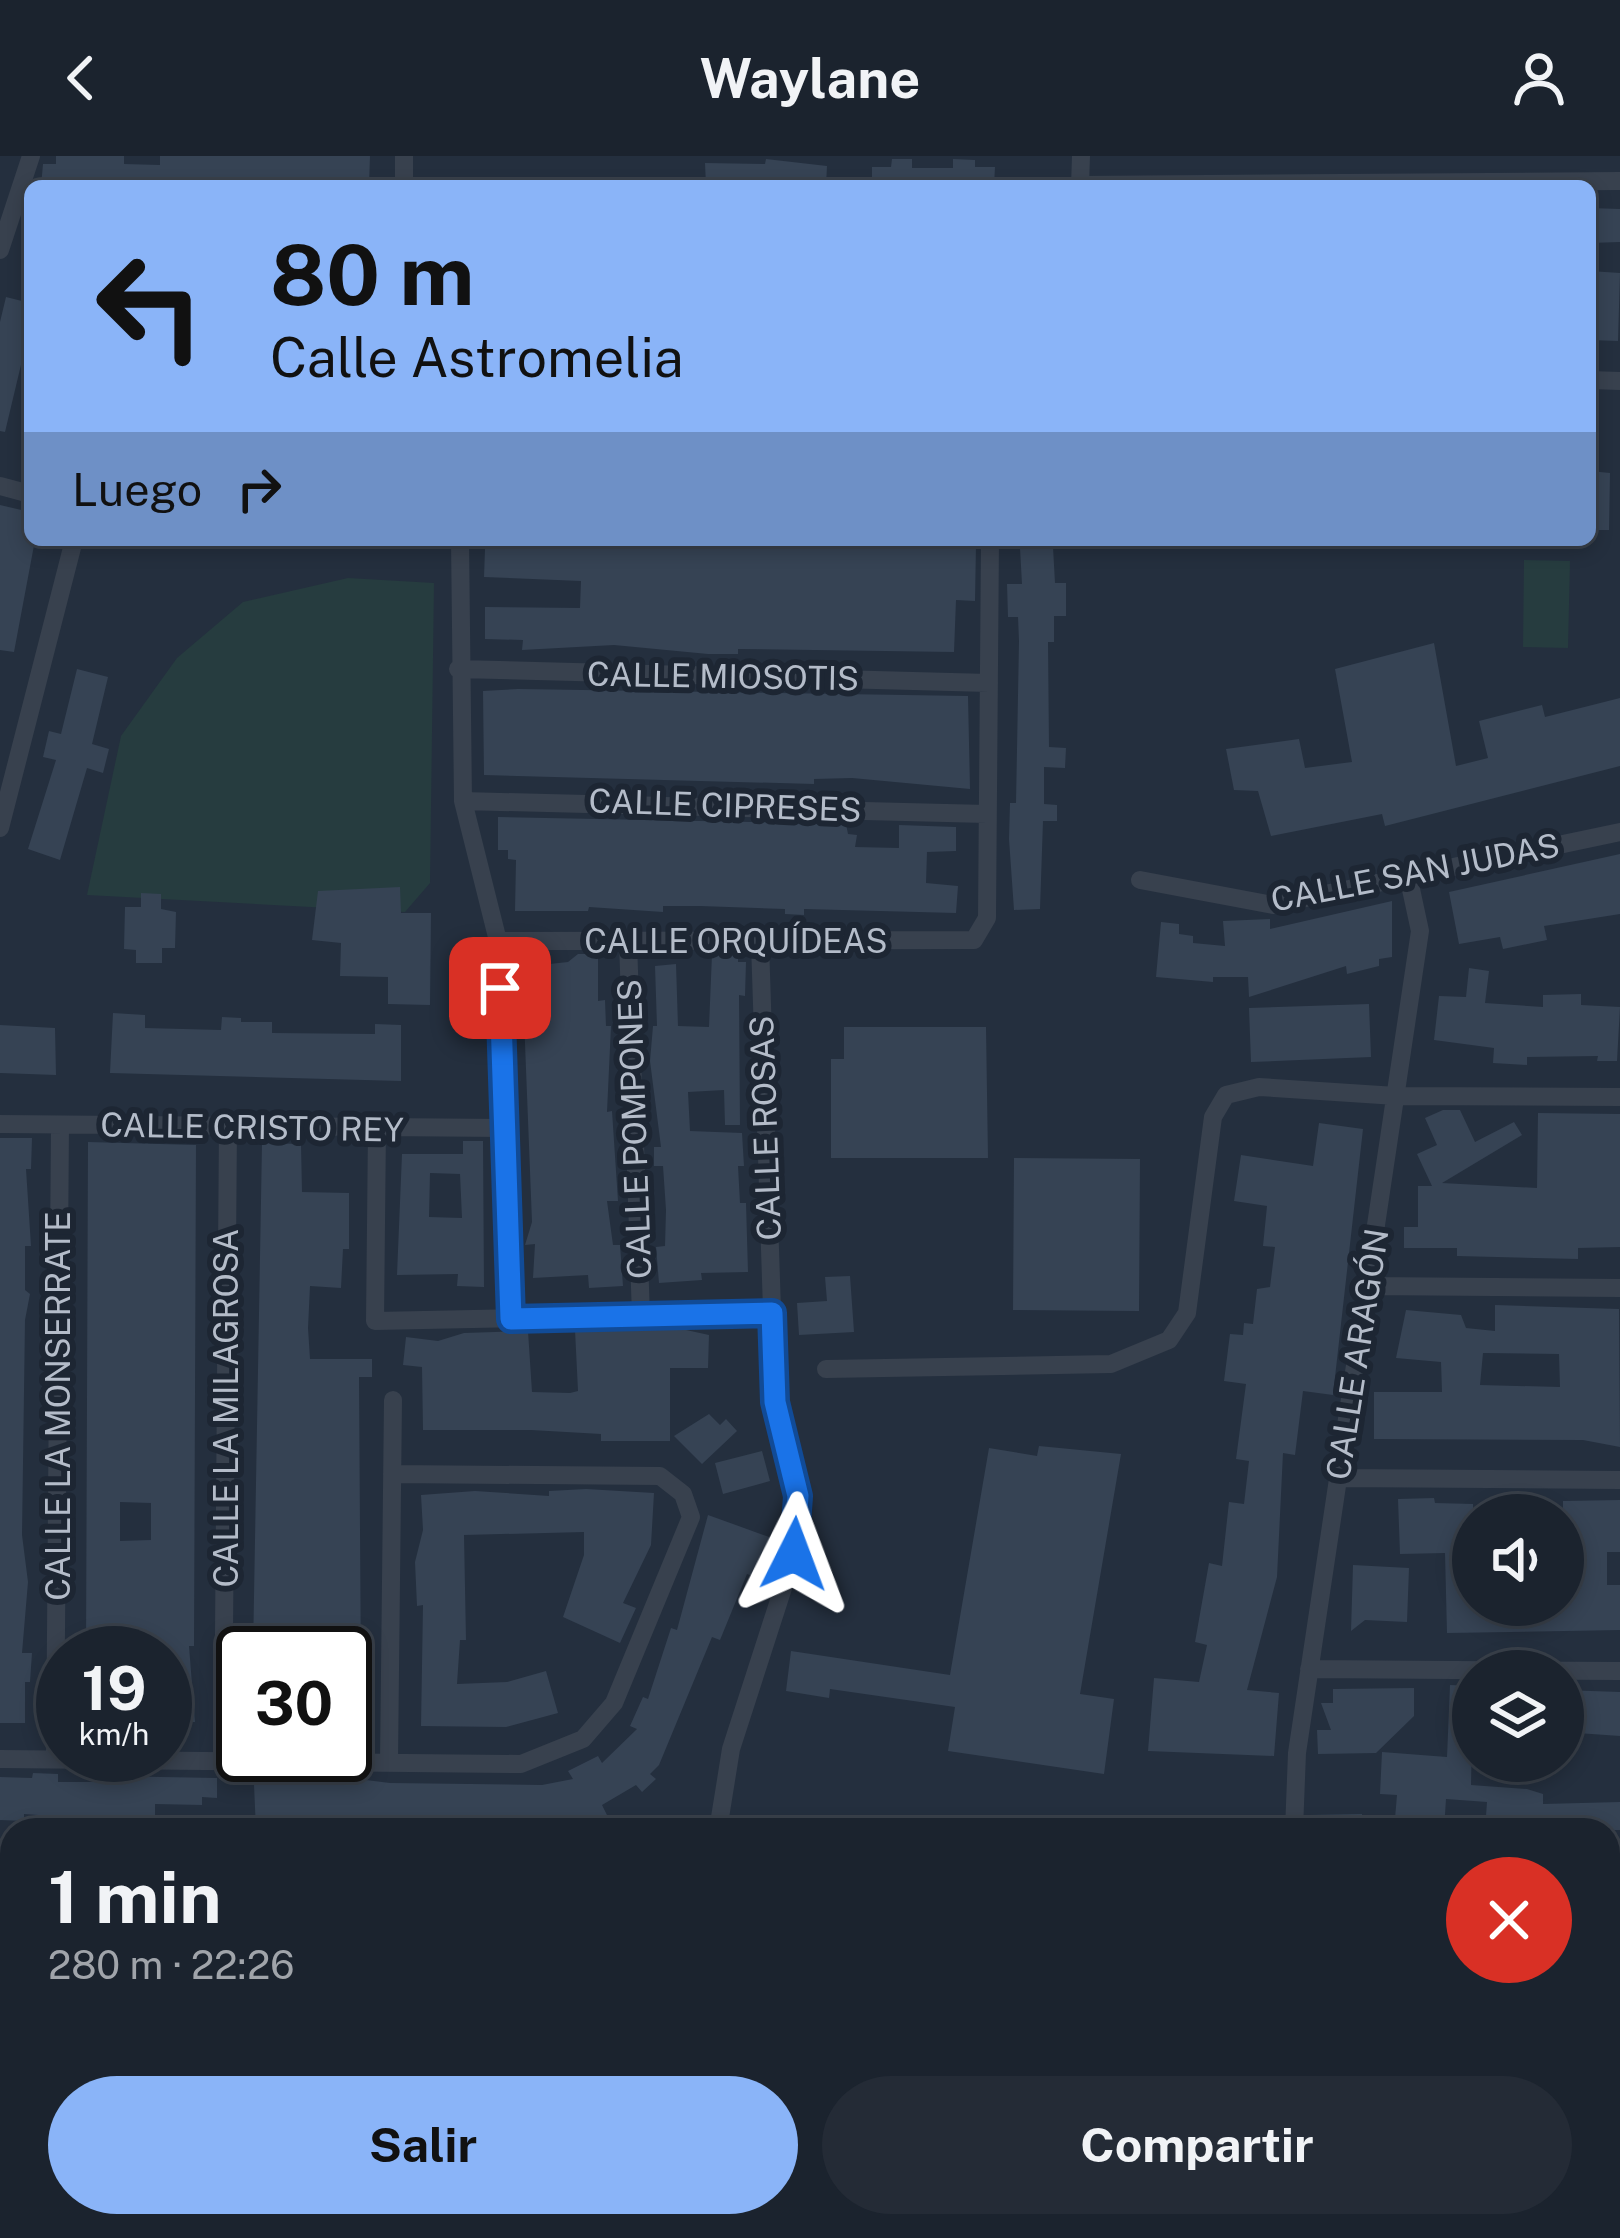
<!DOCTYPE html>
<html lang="es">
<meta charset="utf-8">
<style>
body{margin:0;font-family:"Public Sans",sans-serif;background:#242b36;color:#f1f3f6;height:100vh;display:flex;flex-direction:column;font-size:45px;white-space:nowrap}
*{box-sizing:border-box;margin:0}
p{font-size:39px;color:#a0a4aa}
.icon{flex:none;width:66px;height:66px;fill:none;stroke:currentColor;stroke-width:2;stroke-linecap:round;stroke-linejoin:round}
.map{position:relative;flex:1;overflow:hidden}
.side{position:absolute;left:0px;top:1662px;width:1620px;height:420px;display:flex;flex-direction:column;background:#1b232e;border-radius:36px 36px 0 0;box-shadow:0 6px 18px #0003,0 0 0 3px #39404a}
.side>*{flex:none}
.banner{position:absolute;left:24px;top:24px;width:1572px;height:366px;border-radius:18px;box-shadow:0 6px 18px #0003,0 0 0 3px #39404a;background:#8ab4f8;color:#111;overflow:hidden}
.fabs{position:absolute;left:1452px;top:1338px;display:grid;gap:24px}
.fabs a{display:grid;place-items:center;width:132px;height:132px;border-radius:50%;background:#1b232e;box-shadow:0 6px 18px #0003,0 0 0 3px #39404a;font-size:60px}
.speed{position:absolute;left:36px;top:1470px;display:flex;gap:24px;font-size:60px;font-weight:700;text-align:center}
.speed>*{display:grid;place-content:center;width:156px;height:156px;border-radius:50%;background:#1b232e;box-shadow:0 6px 18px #0003,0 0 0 3px #39404a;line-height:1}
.speed small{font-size:30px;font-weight:400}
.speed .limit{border:6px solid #111;border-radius:18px;background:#fff;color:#111}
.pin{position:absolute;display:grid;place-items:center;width:102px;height:102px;color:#fff;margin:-51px;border-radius:24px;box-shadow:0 6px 18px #0006}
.me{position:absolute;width:132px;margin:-66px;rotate:3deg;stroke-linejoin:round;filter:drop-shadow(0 0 9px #0008)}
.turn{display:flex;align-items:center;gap:42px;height:252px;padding:0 48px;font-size:54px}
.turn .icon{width:156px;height:156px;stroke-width:2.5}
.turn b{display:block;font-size:84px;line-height:102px}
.then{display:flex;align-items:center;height:114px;padding:0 48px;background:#0003;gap:24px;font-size:45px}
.round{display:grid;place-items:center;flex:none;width:126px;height:126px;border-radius:63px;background:#242b36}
.overview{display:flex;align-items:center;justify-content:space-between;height:204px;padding:0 48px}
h1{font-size:72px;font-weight:700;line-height:90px}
.cta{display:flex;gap:24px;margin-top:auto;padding:24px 48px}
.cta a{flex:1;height:138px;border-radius:72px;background:#8ab4f8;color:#111;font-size:48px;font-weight:700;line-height:138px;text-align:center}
.cta a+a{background:#242b36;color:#f1f3f6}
header{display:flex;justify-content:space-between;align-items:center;height:156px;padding:0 48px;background:#1b232e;font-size:54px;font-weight:700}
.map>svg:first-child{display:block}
.pitch{fill:#263c3f}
.building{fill:#364354;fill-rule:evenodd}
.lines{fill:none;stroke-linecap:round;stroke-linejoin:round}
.street{stroke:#38414e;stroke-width:18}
.primary{stroke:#56606e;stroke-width:27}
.route-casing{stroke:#114b97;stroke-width:30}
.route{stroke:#1a73e8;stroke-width:21}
.labels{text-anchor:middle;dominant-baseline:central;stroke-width:12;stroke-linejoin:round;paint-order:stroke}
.street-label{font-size:33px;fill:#b4bcc9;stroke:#1d2633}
</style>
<header><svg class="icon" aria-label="back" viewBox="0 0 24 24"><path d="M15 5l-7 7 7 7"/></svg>Waylane<svg class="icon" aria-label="person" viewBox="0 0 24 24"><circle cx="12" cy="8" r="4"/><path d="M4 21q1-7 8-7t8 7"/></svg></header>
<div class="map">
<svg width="1620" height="2082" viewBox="0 0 1620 2082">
<rect width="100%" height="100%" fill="#242f3e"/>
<path class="pitch" d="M1524,404L1570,405L1568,492L1523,491Z
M348,422L434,427L430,727L405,756L87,739L121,580L177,502L243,446Z"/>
<path class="building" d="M56,0H124V8L160,9V0H370L369,30H41L43,8H56Z
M766,3L827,10L826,30H706L705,7L765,8Z
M892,3H912V12H953V3L975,4V11H995L994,30H872V11H891Z
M1590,52L1620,53V86L1590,87Z
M1590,115L1620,117L1618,185L1590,184Z
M6,141L30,147V171L5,276L0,275V166Z
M1590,315L1610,317L1609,374H1590Z
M0,349L30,356V384H35L14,496L0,494Z
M494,384L637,390L669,385L976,389L975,445L956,444L954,496L738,493V498H708L614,489L522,494L523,484L485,483V451L580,452L581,425L484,421L485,393H493Z
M1053,391L1055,427H1066V460H1054V486H1048L1049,591L1066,592L1065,612L1044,611V648L1057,649V665H1043L1040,753L1014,754L1009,683L1010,647H1016L1019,485L1018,461H1008L1007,428H1022L1020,392Z
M1434,487L1456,610L1488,602L1479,565L1542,549L1545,561L1620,542V610L1385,670L1382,658L1271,680L1258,635L1234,634L1226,593L1299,583L1305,612L1352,606L1335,513Z
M77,513L108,521L92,588L109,593L103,617L87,612L60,704L28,693L56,604L43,601L49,575L61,578Z
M518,533L968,540L970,633L852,622L814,623V628L484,619L483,535Z
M498,661L846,668L848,678L857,679L855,691L899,692V669L956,671V695L927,696L926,727L958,730L956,757L804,753V759L785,758V753L700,750H663V756L589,751L588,755H515L516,704L508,703V694H498Z
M1620,698V758L1544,770L1547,784L1503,793L1500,781L1459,788L1449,736Z
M400,731L401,757H431L430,849L388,848V821L340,820L341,787L312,784L318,735Z
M141,737L161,738V753L176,756L175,792H162V807H136V794L124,793L125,751H141Z
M1392,745V801L1379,803V810L1347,818L1346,810L1249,841L1248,821H1213V826L1156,821L1161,766L1179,768V778L1193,780V787L1225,790L1223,765L1270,763V773Z
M578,798H598V845L605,844L606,870H611L607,956L612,955L618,1045H607L613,1089H620L623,1130L589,1132L588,1119L533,1122L535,1088L525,1089L532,1066L522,811L568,806Z
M712,798H738V806H746L745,840L739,839L740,969H725L724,934L688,936L690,975L742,977L744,1010H738L740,1047H746L748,1116L701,1117L702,1124L659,1127L656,1091L665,1090L666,1054L663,1010H654V991H661L650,905L653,870H657L655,810L676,808L678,870L709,871Z
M1469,812L1489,815L1485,847L1543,851V839L1581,838V849L1620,851L1617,905H1597L1598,900L1527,901V909L1493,907L1494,892L1434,884L1439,840L1466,841Z
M1369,848L1371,901L1251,906L1249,852Z
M113,857L145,859V872L221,874L222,861L241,862V866H272V877L375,878V868L401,869V925L110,917Z
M0,869L55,872L56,919L0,917Z
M844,871H986L988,1002H831V903H844Z
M1443,954H1460L1475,986L1514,966L1522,979L1442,1027L1537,1032L1538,957L1620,958V1091L1578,1092V1103L1457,1100V1092H1404V1071H1418V1030H1432L1417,998L1437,989L1425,962Z
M1319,967L1363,973L1333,1239L1303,1235L1295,1299L1283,1297L1277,1421L1247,1534L1279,1537L1274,1600L1148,1595L1154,1522L1199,1526L1207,1489L1195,1486L1209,1407L1222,1410L1229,1346L1244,1348L1249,1305L1236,1303L1246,1228L1224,1225L1230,1178L1243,1179L1244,1167L1253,1168L1257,1133L1270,1131L1275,1091L1263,1090L1267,1050L1234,1045L1241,999L1313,1010Z
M0,982H32L31,1013H26L31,1090H25V1134L30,1138L25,1164L22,1379L28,1426L22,1497H32L30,1526H25V1567H0Z
M463,985H483L484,1131L457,1130L458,1118L397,1119L402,998H463ZM430,1017L460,1018L462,1062L429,1061Z
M88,986L196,989L194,1490H189L195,1566H165V1497H151V1492L86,1497ZM120,1346L151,1347V1384L120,1385Z
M262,987L301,988L302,1036L349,1037V1093H343L341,1132L310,1130L308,1172L310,1203H372V1221H359L361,1524L345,1523V1497H253Z
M1014,1002L1140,1003L1139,1155L1013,1154Z
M850,1120L854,1176L799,1179L797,1147L827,1145L825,1121Z
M1495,1149L1619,1153L1620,1291L1583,1284L1374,1283V1236H1442L1441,1206L1396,1202L1406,1154L1461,1159L1466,1172L1495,1175ZM1483,1197L1559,1198L1560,1231L1480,1229Z
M677,1172L709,1179L708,1212H670V1285H601V1278L531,1274H423L422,1211L403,1209L406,1181L438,1185L464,1177L528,1175L532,1236L570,1237L578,1235L575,1174Z
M709,1258L720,1269L726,1263L737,1275L702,1308L674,1280Z
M1039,1290L1121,1298L1080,1538L1114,1543L1104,1618L948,1595L955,1551L830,1533L829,1542L786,1535L791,1495L950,1519L989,1292L1037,1300Z
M762,1295L770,1325L723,1338L715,1307Z
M586,1333L654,1337L651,1389L623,1447L636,1452L620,1487L563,1461L584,1399V1376L464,1379L466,1484H460L457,1528L507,1526L546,1515L558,1557L506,1571L421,1570L423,1449L417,1450L415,1406L423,1374L421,1339L475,1335L549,1340V1335Z
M1493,1340H1532V1359H1493Z
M1434,1342L1435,1347L1473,1348V1449H1563V1345L1620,1344V1396H1607V1429H1620V1474L1447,1477L1445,1397L1400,1398L1398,1343Z
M708,1359L772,1382L758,1422L747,1418L720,1484L712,1481L659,1609L650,1618L656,1623L642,1636L636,1629L602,1649L607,1659L563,1664L564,1674L499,1670V1674H429L359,1664L358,1674H256L254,1629L334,1620L390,1627L542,1629L573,1623L568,1615L598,1600L602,1607L637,1573L630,1570L643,1541L648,1543L671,1472L677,1474Z
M1353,1409L1409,1412L1407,1466L1365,1464L1351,1475Z
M1450,1529L1473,1530L1471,1629L1527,1633L1543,1638V1648L1620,1646V1674H1485L1487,1646L1446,1643L1444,1674H1394L1397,1639L1380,1638L1382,1596L1447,1601Z
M1414,1532V1560L1376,1597L1318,1598L1317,1574H1331L1321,1547H1333V1533Z
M1563,1534L1620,1536V1580L1563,1576Z
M33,1617L58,1618V1626H106L107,1620L217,1622V1642L202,1641V1649L155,1648V1659H133V1664L66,1666V1661L24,1658V1665L0,1664V1621L32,1622Z
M1362,1658L1363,1674H1308V1659Z"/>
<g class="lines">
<path class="street" d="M1080,29L1620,25
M404,30V0
M1080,30L1081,0
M0,94L31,0
M1590,224L1620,225
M0,330L30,338
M460,384L463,645L498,785L511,1163
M458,513L989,527
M463,645L987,658
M0,672L74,384
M1140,724L1273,749L1620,676
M498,785L974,784L987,762L990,384
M628,786L641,1160
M0,968L504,972
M377,972L375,1165L772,1157
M1368,1130L1620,1132
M826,1213L1111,1208L1169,1184L1187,1157L1213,961L1226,939L1259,931L1396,940L1620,941
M1338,1322L1620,1324
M1309,1513L1620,1515
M0,1603L521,1608L583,1583L614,1547L691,1361L683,1338L660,1320L392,1318
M55,1603L60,969
M223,1605L228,970
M389,1606L393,1244
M718,1674L731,1593L794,1398L798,1340L775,1246L760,787
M1294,1674L1297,1597L1420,775L1409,724
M1608,1724H1620
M1608,1800H1620
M1608,1993H1620
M594,2082L603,2070
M1523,2082L1524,2070"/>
<path class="primary" d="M0,1725H12
M1608,1747L1620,1748
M0,1761H12
M1608,1775H1620
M985,2082L987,2070
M1029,2082L1030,2070
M1064,2082L1068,2070"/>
</g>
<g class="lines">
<g class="route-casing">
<path id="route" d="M500,832L511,1163L772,1157L775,1246L798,1340L794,1398"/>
</g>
<use href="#route" class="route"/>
</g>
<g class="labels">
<g class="street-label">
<text transform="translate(723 520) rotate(1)">CALLE MIOSOTIS</text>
<text transform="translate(725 649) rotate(2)">CALLE CIPRESES</text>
<text transform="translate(1415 716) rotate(-11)">CALLE SAN JUDAS</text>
<text x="736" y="785">CALLE ORQUÍDEAS</text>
<text transform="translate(252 971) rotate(1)">CALLE CRISTO REY</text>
<text transform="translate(765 972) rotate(-92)">CALLE ROSAS</text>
<text transform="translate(634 973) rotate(-92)">CALLE POMPONES</text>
<text transform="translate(1357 1198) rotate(-81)">CALLE ARAGÓN</text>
<text transform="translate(58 1250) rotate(-90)">CALLE LA MONSERRATE</text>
<text transform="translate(226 1252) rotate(-90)">CALLE LA MILAGROSA</text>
</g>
</g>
</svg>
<div class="fabs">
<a><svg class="icon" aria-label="sound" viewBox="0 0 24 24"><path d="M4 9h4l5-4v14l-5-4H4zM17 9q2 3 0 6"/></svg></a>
<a><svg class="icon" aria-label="layers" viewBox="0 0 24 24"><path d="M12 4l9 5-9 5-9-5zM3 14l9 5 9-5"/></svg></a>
</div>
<div class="speed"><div>19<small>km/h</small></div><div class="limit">30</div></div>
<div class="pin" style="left:500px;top:832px;background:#d93025"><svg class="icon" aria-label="arrive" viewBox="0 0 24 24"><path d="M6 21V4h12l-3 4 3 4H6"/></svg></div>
<svg class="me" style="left:794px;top:1398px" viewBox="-20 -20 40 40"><path d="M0-17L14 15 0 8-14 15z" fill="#1a73e8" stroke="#fff" stroke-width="4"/></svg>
<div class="banner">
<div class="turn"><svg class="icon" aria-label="left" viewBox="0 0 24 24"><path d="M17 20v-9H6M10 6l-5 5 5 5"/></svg><div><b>80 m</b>Calle Astromelia</div></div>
<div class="then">Luego<svg class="icon" aria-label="right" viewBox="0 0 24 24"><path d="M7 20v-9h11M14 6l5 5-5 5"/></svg></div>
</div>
<section class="side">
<div class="overview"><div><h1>1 min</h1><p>280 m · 22:26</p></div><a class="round" style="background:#d93025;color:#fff"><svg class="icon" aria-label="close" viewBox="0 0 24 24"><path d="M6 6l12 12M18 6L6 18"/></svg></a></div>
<div class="cta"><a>Salir</a><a>Compartir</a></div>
</section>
</div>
